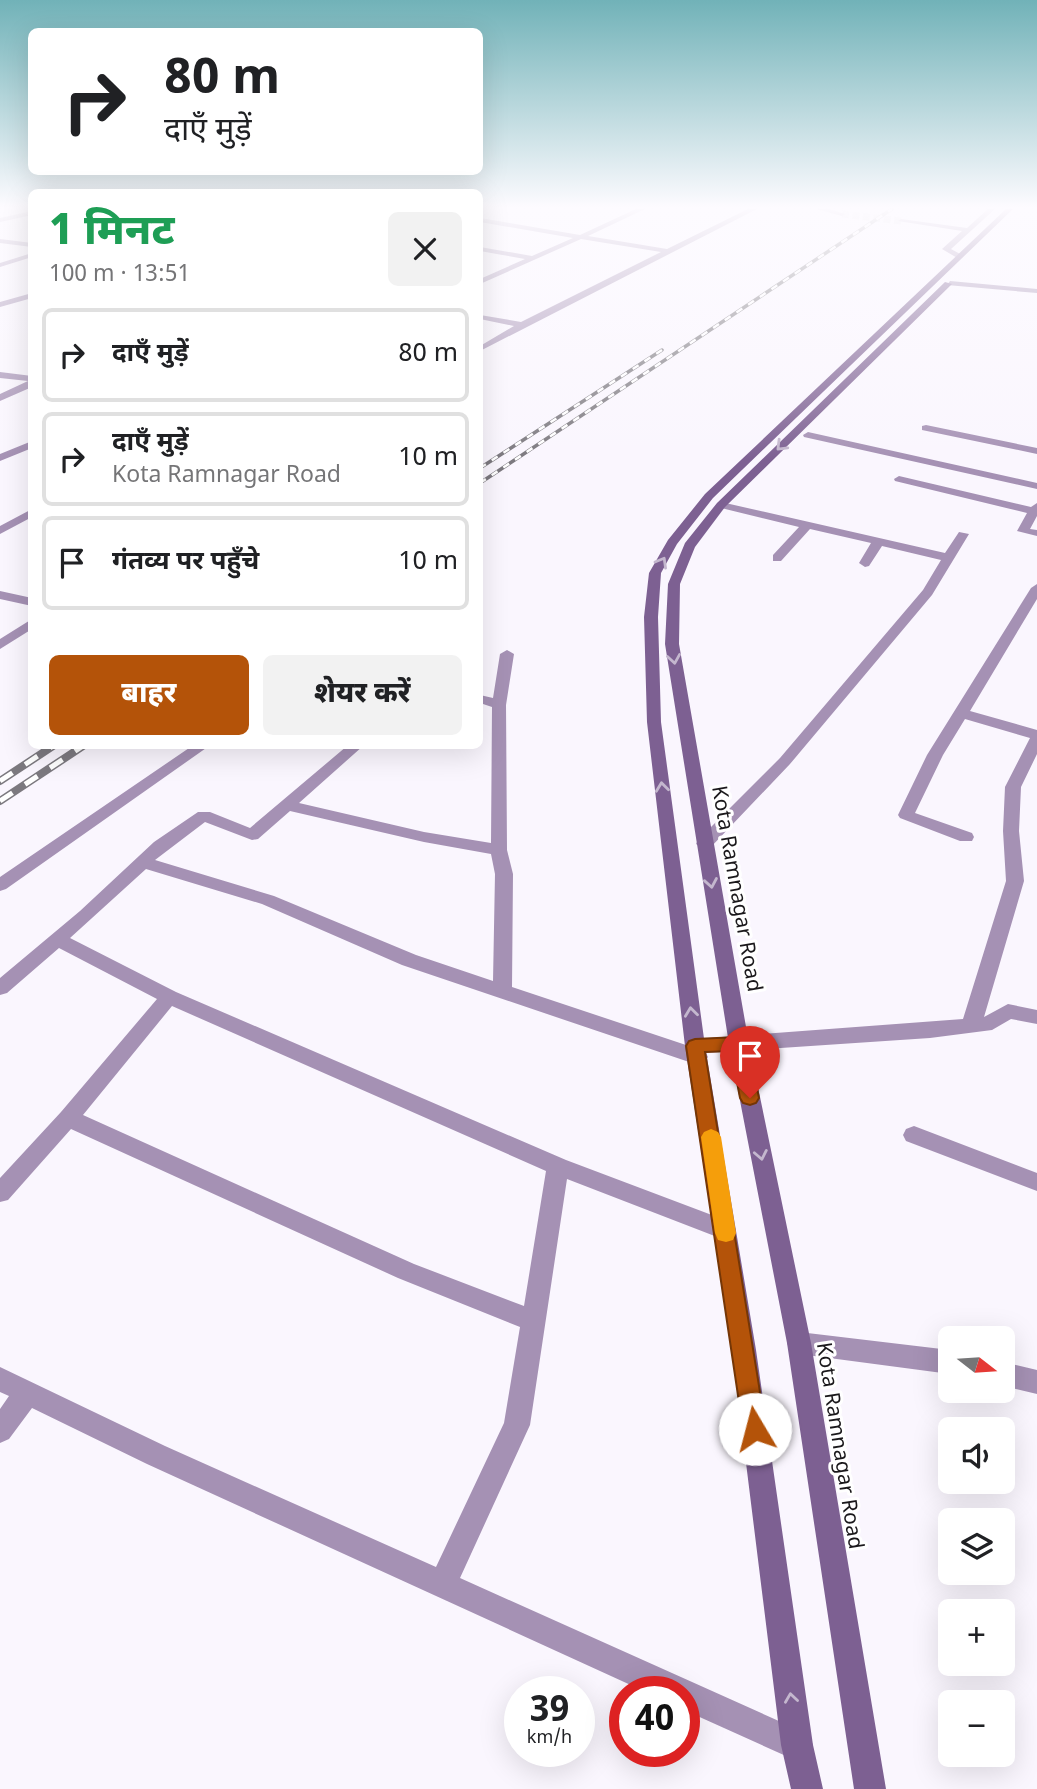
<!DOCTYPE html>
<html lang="hi">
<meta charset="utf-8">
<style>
body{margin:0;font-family:Georgia,"Noto Sans Devanagari",serif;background:#f2f2f2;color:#202124;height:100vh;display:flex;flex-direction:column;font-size:26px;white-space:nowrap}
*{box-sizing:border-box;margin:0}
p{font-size:23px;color:#757577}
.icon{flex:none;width:38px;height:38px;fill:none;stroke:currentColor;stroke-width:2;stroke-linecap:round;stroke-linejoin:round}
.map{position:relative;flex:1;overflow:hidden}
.drawer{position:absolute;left:28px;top:189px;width:455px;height:560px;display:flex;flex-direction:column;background:#fff;border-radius:10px;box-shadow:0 7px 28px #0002}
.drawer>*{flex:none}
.hud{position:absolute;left:28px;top:28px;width:455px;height:147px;border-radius:10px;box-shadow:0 7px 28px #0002;background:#fff;color:#202124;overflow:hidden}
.needle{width:46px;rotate:107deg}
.tools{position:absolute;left:938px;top:1326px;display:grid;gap:14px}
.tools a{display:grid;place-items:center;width:77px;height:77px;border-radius:10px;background:#fff;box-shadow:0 7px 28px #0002;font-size:35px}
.speed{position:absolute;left:504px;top:1676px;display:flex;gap:14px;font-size:35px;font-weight:700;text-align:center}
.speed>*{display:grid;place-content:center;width:91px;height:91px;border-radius:50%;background:#fff;box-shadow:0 7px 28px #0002;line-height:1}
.speed small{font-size:18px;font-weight:400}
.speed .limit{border:10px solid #d22;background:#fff;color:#111}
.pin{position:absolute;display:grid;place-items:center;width:60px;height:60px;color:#fff;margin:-72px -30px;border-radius:50% 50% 50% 0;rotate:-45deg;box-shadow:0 0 7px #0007}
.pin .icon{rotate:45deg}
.me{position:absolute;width:77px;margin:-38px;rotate:352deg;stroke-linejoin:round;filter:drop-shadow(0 0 5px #0008)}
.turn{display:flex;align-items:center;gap:24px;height:147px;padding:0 21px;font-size:32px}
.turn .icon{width:91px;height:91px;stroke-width:2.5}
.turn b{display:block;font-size:49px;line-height:60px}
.round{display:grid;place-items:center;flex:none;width:74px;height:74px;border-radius:10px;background:#f2f2f2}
.summary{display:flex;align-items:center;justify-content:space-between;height:119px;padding:0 21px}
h1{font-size:42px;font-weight:800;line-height:52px;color:#1e9e55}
.cta{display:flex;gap:14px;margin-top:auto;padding:14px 21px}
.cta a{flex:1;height:80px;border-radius:10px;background:#b45309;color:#fff;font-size:28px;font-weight:800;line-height:80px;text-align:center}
.cta a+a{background:#f2f2f2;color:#202124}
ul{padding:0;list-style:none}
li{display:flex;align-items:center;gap:21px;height:94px;margin:0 14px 10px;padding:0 7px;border:4px solid #e0e0e0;border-radius:10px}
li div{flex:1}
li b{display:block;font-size:26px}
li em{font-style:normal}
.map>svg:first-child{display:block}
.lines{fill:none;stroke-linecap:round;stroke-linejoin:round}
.street-tunnel{stroke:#d8d5dc;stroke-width:7;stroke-dasharray:7 3.5;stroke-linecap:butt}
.street{fill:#a591b4;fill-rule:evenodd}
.secondary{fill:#7d6092;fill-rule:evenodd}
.rail-far1-casing{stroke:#7c797f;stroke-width:3.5}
.rail-casing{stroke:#7c797f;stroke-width:8}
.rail-far1{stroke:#fff;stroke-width:2.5;stroke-dasharray:7;stroke-linecap:butt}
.rail{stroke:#fff;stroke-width:5;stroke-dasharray:15;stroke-linecap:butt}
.oneway{stroke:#c4b7ce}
.route{fill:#b45309;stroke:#753606;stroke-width:2}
.slow{fill:#f59e0b}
.labels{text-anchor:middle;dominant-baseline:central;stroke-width:6;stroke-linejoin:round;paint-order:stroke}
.street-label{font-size:21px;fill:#1a181b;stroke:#fff}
</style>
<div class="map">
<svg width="1037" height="1789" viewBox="0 0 1037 1789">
<rect width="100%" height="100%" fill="#faf6fe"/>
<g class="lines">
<path class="street-tunnel" d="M842,214L901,221"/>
<path class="street" d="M636,209H645L588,236L667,249L748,209H757L480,351V346L514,326L480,319V315L521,322L661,252L581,239L480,284V279L525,259L480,251V247L532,256L573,238L480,222V218L580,235Z
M816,209H829L845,214L842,216Z
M988,209H995L951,249L962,255L959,259L942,249L962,231L898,221L901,219L967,228Z
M32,211V215L0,222V218Z
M0,239L32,243V247L0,243Z
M32,253V257L0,267V263Z
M950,281L1037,289V293L947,285Z
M32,293V298L0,307V302Z
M0,372L32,376V387L0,401V394L28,381L0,378Z
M926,425L1037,448V454L922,430V426Z
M808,432L1037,483V489L804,437L803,435Z
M32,441V448L0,461V454Z
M899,476L1031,507L1037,503V516L1030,529L1037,530V536L1017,531L1027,513L895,481L894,479Z
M721,502L945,553L959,532L969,534L932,595L790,764L710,848L704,849L696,844L698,840L780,758L923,590L941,560L882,546L869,566L865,567L859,563L871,543L810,529L781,561H773V555L799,527L717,507V503Z
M32,509V517L0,534V526Z
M1037,584V599L970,711L1037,730V754L1021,787L1019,831L1024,881L984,1017L1008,1004L1037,1010V1024L1011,1019L992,1030L930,1038L706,1053L708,1057L705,1062L698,1065L402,965L262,904L146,869L70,938L176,992L566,1160L733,1223L736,1230L733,1237L725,1240L567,1179L530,1425L460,1578L808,1734L813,1745L808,1756L797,1761L786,1756L684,1710V1692H646L147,1464L32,1408L9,1439L0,1443V1409L9,1396L0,1392V1367L165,1446L436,1567L504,1423L520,1327L398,1278L71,1129L8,1200L0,1202V1178L61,1112L157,999L59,948L7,993L0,995V978L80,911L154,842L198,812H210L250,828L347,746H363L299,803L424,832L491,843L492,707L480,703V695L493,698L500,654L507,650L514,654L506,705L507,850L513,874L512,987L686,1045L688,1041L695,1039L963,1019L1006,881L1003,831L1005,787L1030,738L965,719L943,755L915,813L972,833L974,837L972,841H960L900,818L898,815L927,755L1031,588ZM290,811L424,842L491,854L495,874L493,981L416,955L274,896L155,860L205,822L252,840L258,839ZM172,1006L546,1171L524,1306L414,1264L83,1115Z
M0,591L32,598V606L0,599Z
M32,619V629L0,649V639Z
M192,746H209L6,889L0,891V877Z
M914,1126L1037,1173V1191L906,1141L903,1135L906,1129Z
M799,1332L950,1350V1374L799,1354L790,1351L787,1343L790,1335Z
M1003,1362L1037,1370V1394L1003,1386Z"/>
<path class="secondary" d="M1006,209H1013L713,498L677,544L661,573L658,617L661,722L705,1046L756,1350L813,1745L823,1789H791L781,1745L732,1350L685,1046L647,722L644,617L649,573L668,540L705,494Z
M945,282L952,284L725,507L695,547L680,584L679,644L749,1044L811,1343L886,1789H854L787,1343L729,1044L665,644L668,584L685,543L717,503Z"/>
<g class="rail-far1-casing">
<path id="rail-far1" d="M480,468L662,350
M480,483L892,209"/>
</g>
<g class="rail-casing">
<path id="rail" d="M0,781L53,746
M0,801L83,746"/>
</g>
<use href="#rail-far1" class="rail-far1"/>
<use href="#rail" class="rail"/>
</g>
<defs><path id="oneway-chevron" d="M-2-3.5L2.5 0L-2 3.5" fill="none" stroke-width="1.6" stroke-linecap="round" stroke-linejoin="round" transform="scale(1.75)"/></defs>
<g class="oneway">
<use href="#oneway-chevron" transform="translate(781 446) rotate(135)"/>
<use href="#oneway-chevron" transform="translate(662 562) rotate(-60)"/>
<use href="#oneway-chevron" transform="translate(674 659) rotate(81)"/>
<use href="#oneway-chevron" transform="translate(662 787) rotate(-97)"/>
<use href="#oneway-chevron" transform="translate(711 883) rotate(80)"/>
<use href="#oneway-chevron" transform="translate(691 1012) rotate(-97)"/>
<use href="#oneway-chevron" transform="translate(761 1155) rotate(79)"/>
<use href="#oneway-chevron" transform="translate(791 1698) rotate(-98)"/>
</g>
<linearGradient id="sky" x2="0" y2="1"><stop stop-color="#71b2b8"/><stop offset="0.45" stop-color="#fdfbff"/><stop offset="1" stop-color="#fdfbff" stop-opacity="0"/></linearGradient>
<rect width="1037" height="460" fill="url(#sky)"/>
<path class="route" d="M739,1037L745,1039L748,1044L759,1098L756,1103L750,1105L743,1103L740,1098L731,1051L705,1052L766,1429L763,1437L755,1440L746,1437L743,1429L686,1046L689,1041L695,1039Z"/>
<path class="slow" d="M711,1129L718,1132L721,1137L736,1233L733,1240L726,1242L718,1240L715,1233L701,1137L704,1132Z"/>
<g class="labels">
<g class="street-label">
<text transform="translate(735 889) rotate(80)">Kota Ramnagar Road</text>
<text transform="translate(838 1446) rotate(81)">Kota Ramnagar Road</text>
</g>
</g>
</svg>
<div class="tools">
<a><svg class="needle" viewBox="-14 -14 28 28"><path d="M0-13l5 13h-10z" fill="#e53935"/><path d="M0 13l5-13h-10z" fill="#757577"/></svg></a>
<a><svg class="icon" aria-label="sound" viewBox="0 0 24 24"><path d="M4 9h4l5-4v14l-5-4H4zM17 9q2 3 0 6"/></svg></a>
<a><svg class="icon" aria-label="layers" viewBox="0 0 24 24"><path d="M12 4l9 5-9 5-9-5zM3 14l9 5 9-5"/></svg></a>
<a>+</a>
<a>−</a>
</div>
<div class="speed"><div>39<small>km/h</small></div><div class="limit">40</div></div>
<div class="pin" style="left:750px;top:1098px;background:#d93025"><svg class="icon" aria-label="arrive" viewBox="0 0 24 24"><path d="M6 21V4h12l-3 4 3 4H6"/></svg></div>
<svg class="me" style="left:755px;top:1429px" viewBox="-20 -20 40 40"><circle r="19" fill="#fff"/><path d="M0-13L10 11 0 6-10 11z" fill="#b45309"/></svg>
<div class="hud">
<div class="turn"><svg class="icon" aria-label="right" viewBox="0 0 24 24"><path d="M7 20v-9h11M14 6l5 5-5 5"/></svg><div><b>80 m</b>दाएँ मुड़ें</div></div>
</div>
<section class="drawer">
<div class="summary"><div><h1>1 मिनट</h1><p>100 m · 13:51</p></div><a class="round"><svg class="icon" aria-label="close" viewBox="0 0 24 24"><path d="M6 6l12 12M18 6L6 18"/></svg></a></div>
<ul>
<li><svg class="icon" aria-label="right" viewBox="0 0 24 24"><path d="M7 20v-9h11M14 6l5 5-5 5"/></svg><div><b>दाएँ मुड़ें</b></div><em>80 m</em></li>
<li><svg class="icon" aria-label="right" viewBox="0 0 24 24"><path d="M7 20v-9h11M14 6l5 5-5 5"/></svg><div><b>दाएँ मुड़ें</b><p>Kota Ramnagar Road</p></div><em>10 m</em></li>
<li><svg class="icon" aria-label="arrive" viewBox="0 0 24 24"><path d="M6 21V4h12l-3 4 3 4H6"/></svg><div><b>गंतव्य पर पहुँचे</b></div><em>10 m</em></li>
</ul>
<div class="cta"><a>बाहर</a><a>शेयर करें</a></div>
</section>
</div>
